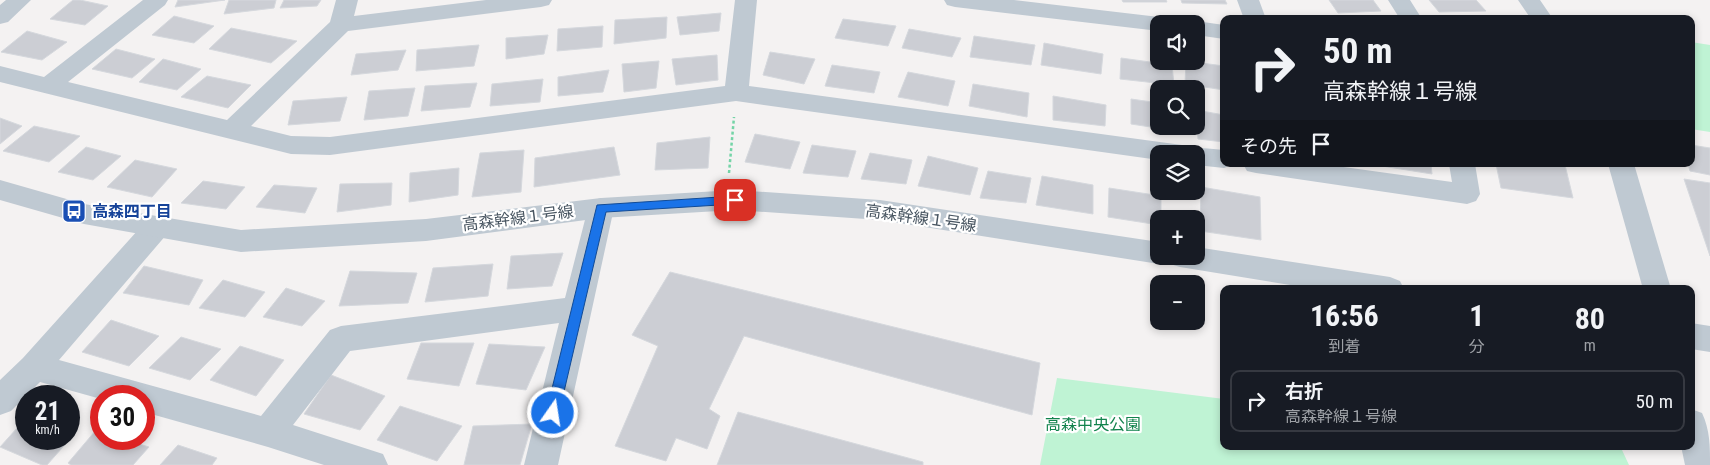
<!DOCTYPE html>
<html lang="ja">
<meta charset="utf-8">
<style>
body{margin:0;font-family:"Roboto Condensed","Noto Sans JP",sans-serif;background:#20242c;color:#f1f3f6;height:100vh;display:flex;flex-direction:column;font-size:19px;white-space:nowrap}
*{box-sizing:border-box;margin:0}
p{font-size:16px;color:#9ea1a6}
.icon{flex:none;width:28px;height:28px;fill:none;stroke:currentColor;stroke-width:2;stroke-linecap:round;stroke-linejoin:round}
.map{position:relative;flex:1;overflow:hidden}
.drawer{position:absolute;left:1220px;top:285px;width:475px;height:165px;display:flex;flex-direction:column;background:#171b24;border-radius:10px;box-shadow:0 2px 8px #0003}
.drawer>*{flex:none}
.hud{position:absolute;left:1220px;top:15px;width:475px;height:152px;border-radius:10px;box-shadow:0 2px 8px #0003;background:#171b24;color:#f1f3f6;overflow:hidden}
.fabs{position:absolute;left:1150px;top:15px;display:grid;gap:10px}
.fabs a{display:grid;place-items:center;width:55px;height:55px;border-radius:10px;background:#171b24;box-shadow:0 2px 8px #0003;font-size:25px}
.speed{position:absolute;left:15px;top:385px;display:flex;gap:10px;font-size:25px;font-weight:700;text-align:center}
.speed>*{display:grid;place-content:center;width:65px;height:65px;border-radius:50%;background:#171b24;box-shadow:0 2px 8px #0003;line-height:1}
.speed small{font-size:12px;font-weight:400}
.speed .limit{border:8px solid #d22;background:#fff;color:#111}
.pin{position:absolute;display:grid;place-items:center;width:42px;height:42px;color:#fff;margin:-21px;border-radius:10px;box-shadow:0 2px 8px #0006}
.me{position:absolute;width:55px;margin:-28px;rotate:13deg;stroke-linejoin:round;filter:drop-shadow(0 0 4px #0008)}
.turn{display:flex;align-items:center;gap:18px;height:105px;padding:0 20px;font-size:22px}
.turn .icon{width:65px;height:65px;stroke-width:2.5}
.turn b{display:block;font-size:35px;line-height:42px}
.then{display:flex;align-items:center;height:48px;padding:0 20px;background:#0003;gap:10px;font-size:19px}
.eta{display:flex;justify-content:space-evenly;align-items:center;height:85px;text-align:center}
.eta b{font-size:30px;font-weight:700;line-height:35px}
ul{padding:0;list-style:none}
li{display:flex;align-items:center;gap:15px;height:62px;margin:0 10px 8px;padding:0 10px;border:2px solid #363941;border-radius:10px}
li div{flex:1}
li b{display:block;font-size:19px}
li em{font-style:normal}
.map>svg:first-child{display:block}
.green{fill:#bff3d4}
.building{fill:#ccced4;stroke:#d5d8dd}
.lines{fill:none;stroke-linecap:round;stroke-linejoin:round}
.path{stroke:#74d4a7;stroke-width:2.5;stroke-dasharray:3 2.5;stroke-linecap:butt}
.minor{fill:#bfc9d2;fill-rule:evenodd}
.tertiary{fill:#bfc9d2;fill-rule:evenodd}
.route{fill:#1a73e8;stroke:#114b97}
.labels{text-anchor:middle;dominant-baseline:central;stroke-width:4.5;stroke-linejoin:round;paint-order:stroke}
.transit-label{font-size:16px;font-weight:bold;fill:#164399;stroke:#fff;text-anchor:start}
.street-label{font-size:16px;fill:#485561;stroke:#fff}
.park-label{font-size:16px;fill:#12834d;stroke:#fff}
</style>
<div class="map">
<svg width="1710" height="465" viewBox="0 0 1710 465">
<rect width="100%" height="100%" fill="#f4f2f2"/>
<path class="green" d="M1691,42L1710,45V132L1691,129Z
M1057,378L1224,399V446H1596L1622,450L1629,465H1040Z"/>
<path class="building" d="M73,0H80L108,6L85,25L50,19Z
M178,0H225L175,7Z
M229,0H276L274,8L224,14Z
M284,0H321L317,6L280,8Z
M1122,0H1166L1167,2H1123Z
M1181,0H1225L1227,4L1182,3Z
M1329,0H1373L1381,11L1338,13Z
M1429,0H1476L1486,11L1439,12Z
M721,13L719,31L680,35L677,17Z
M174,16L214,26L194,43L152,35Z
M667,17L666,38L614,44L615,20Z
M843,19L896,26L888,46L835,38Z
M603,26L602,47L557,51L558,29Z
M231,28L297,41L271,63L209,49Z
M909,29L961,38L952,57L902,48Z
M27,31L67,42L42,60L1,52Z
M548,35L544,54L506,59V38Z
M974,36L1035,45L1031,65L970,57Z
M1044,43L1103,54L1101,74L1041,65Z
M479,45L474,66L416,71L417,50Z
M116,49L155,59L132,78L92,69Z
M406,50L398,70L351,75L356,54Z
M770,52L815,59L804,84L763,75Z
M717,55L718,80L676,85L672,59Z
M1121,58L1172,65L1174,85L1120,79Z
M163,59L201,69L177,90L139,82Z
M659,61L656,88L624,92L622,64Z
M1186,61L1224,66V90L1185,84Z
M832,65L880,72L874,93L825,86Z
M609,70L603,92L558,96V77Z
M908,72L955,81L948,106L898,97Z
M207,76L251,85L228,108L181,97Z
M543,79L540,102L490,106L492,84Z
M477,83L470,107L421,111L425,86Z
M973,84L1029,93L1027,117L969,106Z
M415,88L408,116L364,120L369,91Z
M1053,96L1106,105L1105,126L1053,120Z
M347,97L340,121L288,125L293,101Z
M1131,99L1159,103V126H1184L1183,132L1131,124Z
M1196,110L1224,115V142L1198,139Z
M0,118L22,126L0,144Z
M34,126L80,136L49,162L3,151Z
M755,134L800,142L790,169L745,162Z
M710,137L708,168L655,170L657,143Z
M812,145L856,151L848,177L803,173Z
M1691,145L1710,148V175L1690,171L1688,164H1691Z
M86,147L121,156L93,180L58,172Z
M614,147L620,175L534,187L535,158Z
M524,150L521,192L472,197L480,153Z
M870,153L912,160L906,184L861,179Z
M928,156L978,168L970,195L918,186Z
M135,160L177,169L152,197L107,187Z
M1382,164H1431L1432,174L1382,166Z
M1496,164L1565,165L1573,198L1501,188Z
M459,168L458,195L409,202L410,173Z
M988,171L1031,178L1026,203L980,198Z
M1042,176L1093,185V214L1036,205Z
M1684,179L1710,183V256Z
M203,181L245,187L226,209L181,203Z
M392,183L391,205L337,212L340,184Z
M274,185L317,188L305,213L256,207Z
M1201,187L1260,197L1261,240L1200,231Z
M1109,188L1161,196V219H1159V225L1108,217Z
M563,253L552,286L507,289L511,256Z
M493,264L488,296L425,302L433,268Z
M144,266L203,280L189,305L123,293Z
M350,271L417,273L408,303L339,306Z
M670,272L1040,363L1032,415L744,336L709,409L720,416L707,449L676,438L666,461L615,446L658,346L632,335Z
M223,280L265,292L245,317L199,308Z
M286,288L325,301L302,326L263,317Z
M111,320L159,336L129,366L82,352Z
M181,337L221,349L190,380L149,368Z
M421,343H474L459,386L407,379Z
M489,344L545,347L526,390L476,384Z
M240,346L284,360L256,396L210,380Z
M331,375L385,396L360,430L304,414Z
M400,406L462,426L437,461L377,440Z
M738,412L923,462V465H717Z
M26,418V439H69V428L77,431L47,465H42L0,447Z
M532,424L520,465H464L473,426Z
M96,430L101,432V439H122L149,447L133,465H71L68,463Z
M178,445L217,458L212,465H160Z"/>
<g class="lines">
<path class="path" d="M729,173L734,117"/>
<path class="minor" d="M143,0H168L165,5L68,82L227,120L330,22L336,0H358L354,16L486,0H552L549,5L541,7L348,31L251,126L291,136L330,137L725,86L735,0H757L749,86L1182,145C1195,149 1210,148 1224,150V164H1234L1224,168L1196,165V154H1159V160L736,101L330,155L291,154L0,82V66L44,77Z
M944,0H1014L1159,17L1167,19L1170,24H1159V31L955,7L947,5Z
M1237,0H1259L1266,19H1244Z
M1388,0H1410L1422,19H1400Z
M1196,21L1224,25V39L1196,35V24H1187Z
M1243,164H1322L1452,182L1449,164H1475L1480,194L1476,201L1467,204L1256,173L1247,171Z
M601,198L611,201L614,208L558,465H524L559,323L350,351L293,425L383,454L388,465H324L268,447L144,412V396H101V399L40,382L11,411L0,415V380L23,358L147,220L157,216L167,220L171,227L167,234L59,360L261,416L330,330L341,326L565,298L588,208L591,201Z"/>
<path class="tertiary" d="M6,0H31L8,22L0,24V5Z
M1518,0H1540L1553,19H1531Z
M1608,164H1634L1671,289H1643Z
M0,180L84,204L241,230L426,219L601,198L735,190L880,200L1159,242V256H1196V247L1390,277L1400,281L1404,289H1315L1180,267L1170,264L1169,261L1159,264L880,220L735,210L601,218L426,241L241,252L84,224L0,200Z
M1691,323L1710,326V352L1691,349Z
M1691,409L1702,413C1710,430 1710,446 1710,465H1685L1681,446H1691Z"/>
</g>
<path class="route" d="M735,196L741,200L735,204L606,212L559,413L558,417L553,419L548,417L546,413L597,205Z"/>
<defs>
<g id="bus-square" transform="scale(1.25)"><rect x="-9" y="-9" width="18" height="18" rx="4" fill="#1a4fb4" stroke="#fff"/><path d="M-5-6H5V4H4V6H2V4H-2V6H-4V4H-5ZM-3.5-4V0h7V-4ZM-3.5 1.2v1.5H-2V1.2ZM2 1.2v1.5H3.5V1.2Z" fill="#fff"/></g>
</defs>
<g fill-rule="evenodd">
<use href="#bus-square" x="74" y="211"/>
</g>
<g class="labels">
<g class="transit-label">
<text x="92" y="211">高森四丁目</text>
</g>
<g class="street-label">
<text transform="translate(518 218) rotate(-7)">高森幹線１号線</text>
<text transform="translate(921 218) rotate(8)">高森幹線１号線</text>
</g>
<g class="park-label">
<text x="1093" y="424">高森中央公園</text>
</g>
</g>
</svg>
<div class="fabs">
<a><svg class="icon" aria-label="sound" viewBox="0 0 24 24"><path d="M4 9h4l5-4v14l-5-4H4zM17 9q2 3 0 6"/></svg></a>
<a><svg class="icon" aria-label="search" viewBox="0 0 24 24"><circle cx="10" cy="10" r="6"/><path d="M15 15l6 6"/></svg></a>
<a><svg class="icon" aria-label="layers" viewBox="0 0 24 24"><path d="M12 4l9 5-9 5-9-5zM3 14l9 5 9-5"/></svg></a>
<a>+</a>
<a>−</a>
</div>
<div class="speed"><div>21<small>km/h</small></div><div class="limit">30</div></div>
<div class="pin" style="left:735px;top:200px;background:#d93025"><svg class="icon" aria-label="arrive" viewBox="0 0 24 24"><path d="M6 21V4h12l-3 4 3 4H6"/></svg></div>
<svg class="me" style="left:553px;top:413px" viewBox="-20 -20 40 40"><circle r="17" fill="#1a73e8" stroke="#fff" stroke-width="3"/><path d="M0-11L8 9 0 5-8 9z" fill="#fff"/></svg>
<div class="hud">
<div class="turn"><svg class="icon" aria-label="right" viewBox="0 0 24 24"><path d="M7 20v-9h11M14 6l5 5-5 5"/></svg><div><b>50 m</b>高森幹線１号線</div></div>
<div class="then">その先<svg class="icon" aria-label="arrive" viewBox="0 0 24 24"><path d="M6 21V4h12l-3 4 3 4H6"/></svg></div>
</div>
<section class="drawer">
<div class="eta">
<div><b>16:56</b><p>到着</p></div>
<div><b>1</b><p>分</p></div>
<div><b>80</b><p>m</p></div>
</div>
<ul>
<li><svg class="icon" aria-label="right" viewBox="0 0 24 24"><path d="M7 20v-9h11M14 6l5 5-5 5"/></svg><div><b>右折</b><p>高森幹線１号線</p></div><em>50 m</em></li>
</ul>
</section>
</div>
